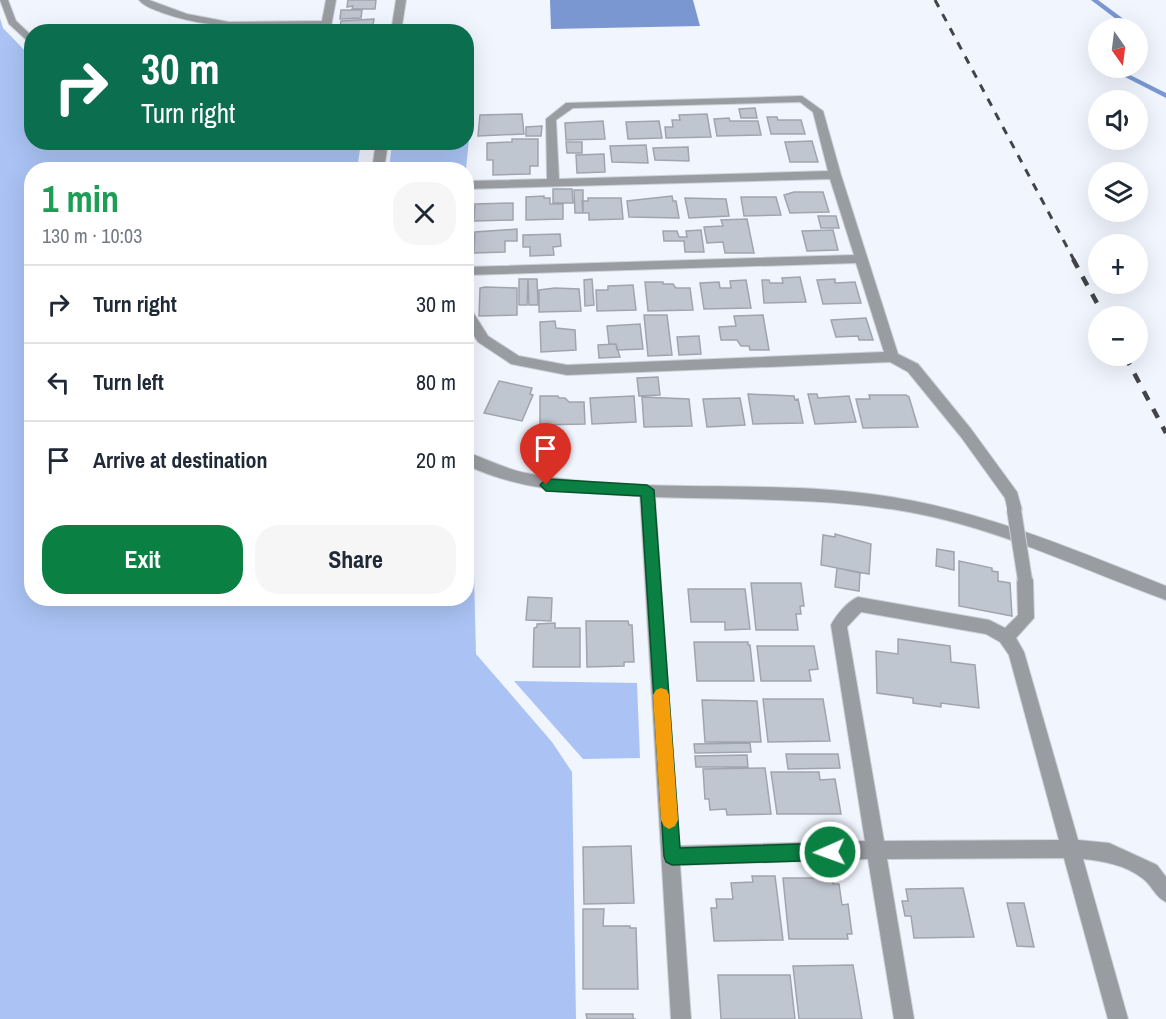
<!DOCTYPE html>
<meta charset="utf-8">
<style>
body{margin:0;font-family:"Archivo Narrow",sans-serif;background:#f6f6f7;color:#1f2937;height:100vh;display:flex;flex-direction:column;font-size:22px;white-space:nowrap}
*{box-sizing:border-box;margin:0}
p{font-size:20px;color:#747a83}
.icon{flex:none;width:33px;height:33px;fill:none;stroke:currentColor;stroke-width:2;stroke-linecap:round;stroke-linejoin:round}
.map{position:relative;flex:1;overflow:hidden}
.side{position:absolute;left:24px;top:162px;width:450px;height:444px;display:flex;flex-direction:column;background:#fff;border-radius:24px;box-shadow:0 6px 24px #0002}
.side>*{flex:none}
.hud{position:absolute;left:24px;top:24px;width:450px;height:126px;border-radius:24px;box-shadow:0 6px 24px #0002;background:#0b6e4f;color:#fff;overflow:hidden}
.needle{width:39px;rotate:166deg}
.buttons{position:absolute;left:1088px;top:18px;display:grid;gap:12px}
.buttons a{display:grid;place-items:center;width:60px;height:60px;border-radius:50%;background:#fff;box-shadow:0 6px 24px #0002;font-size:30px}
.pin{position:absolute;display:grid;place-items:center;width:51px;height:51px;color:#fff;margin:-62px -26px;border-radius:50% 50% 50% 0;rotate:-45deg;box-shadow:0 0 6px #0007}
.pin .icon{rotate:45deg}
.me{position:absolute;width:66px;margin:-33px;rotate:268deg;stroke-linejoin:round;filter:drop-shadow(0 0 4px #0008)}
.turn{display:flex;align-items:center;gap:21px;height:126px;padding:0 18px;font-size:27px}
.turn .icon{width:78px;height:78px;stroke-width:2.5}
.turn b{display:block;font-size:42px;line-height:51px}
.round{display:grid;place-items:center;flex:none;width:63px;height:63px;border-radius:24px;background:#f6f6f7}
.headline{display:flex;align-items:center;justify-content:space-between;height:102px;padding:0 18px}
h1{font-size:36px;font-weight:700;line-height:45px;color:#1e9e55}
.primary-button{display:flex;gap:12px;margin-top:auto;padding:12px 18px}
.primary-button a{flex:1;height:69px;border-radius:24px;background:#0b8043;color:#fff;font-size:24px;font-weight:700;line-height:69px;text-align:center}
.primary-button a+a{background:#f6f6f7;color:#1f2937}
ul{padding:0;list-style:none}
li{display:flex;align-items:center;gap:18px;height:78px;padding:0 18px;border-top:2px solid #e0e1e3}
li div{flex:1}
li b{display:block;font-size:22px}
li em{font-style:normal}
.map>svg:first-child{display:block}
.green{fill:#aac3f4}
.water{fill:#7a97d2}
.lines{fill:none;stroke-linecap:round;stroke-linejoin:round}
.stream{fill:#7a97d2;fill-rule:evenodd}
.building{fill:#c0c6d0;stroke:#9fa4ae;stroke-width:1.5}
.minor-casing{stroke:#ccd0d8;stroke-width:2}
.minor{fill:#999ca0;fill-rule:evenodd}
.rail-far1{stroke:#424449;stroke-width:3;stroke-dasharray:8 8;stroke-linecap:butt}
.rail{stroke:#424449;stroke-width:4.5;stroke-dasharray:10 10;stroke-linecap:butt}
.minor-bridge-casing{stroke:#ccd0d8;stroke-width:16;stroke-linecap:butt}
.minor-bridge{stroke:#999ca0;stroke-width:14}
.route{fill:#0b8043;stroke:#07532c;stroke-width:1.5}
.slow{fill:#f59e0b}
</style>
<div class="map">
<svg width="1166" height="1019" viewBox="0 0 1166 1019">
<rect width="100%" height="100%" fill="#f1f5fe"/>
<path class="green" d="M0,18L3,28L31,57L32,142L361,143L357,169L32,170V598H466L467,535H473L476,654L552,742L572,772L576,1019H0Z
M467,130H470L466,169H389L392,143L466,142Z
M514,681L637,683L640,758L583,759Z"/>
<path class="water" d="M550,0H693L700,26L551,29Z"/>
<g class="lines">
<path class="stream" d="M1091,0H1098L1129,23L1130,28H1124V25Z
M1124,68H1130V75L1166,93V98L1125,77Z"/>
</g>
<path class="building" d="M348,0H376L375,9H352L353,6L347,7Z
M341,10H362L361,18L340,19Z
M374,19L372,30L339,32L341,21Z
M755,108L757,118H741L739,109Z
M522,114L524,134L478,136L480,115Z
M707,114L711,137L666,138L665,127H673L672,120H680L679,115Z
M767,117H777L778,120H801L805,134H771Z
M729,118L730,121H758L761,135L717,136L714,119Z
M603,121L605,139L566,140L565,123Z
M659,121L662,138L628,139L626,122Z
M542,126L541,136H526V127Z
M512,139H538V166H530V174L493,175V160H487V143L512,142Z
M812,141L818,162H790L785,142Z
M566,142H582V153H567Z
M646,145L648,163L612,162L610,146Z
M688,147L689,161L655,160L653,148Z
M604,154L605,172L577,173L576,155Z
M553,189H572L573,203H553Z
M574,190H583V213H575Z
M794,192H823L829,212L790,213L784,195Z
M544,196V198H550V204H563V219L526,220V197Z
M672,196L673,201H676L679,218L629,217L627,201Z
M741,197H776L781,215L744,216Z
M588,198H621L623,219L589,220V213H583L582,201H588Z
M685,198L726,199L729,216L689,218Z
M513,203V220L474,221L475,204Z
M818,216H836L839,228H821Z
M747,219L754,253H725L723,242L707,243L704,227L723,226L721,220Z
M517,229V241H505V252L474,253L475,232Z
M701,230L704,252H685L684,241H664L663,231H677L679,237H687L686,231Z
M833,230L838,250L807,251L802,231Z
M560,234L561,246L553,247L554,255L530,256V247H523V235Z
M800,277L806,302L764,303L762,280H769L770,283H783L782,278Z
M519,279H528L527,305H519Z
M528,279H537L538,305H529Z
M592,279L594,305L585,306L584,280Z
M835,279V283L855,282L861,303L823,304L817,280Z
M746,280L751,308L704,309L700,283L719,282L720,288H731L730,281Z
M645,282H663V284H673L676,288H690L693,310L648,311Z
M633,285L636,310L597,311L596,290H608V286Z
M485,287L517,288V315L479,316L480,288Z
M555,288L579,289L581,311L539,312V290Z
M644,315H667L672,355L648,356Z
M763,315L769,350H750L749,346H741L737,340H721L719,327L736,326L734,316Z
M866,318L873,340H859L858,336L836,337L831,320Z
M555,321L556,328L575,330L576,350L541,352L540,322Z
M640,324L643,349L617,350L616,344H609L607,326Z
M699,336L701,354L679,355L677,337Z
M616,344L620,357L599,358L598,345Z
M658,377L660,395L639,396L637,378Z
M499,381L532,388L530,394L533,395L522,421L484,413Z
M748,394L794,396L795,400L798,399L803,423L753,424Z
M808,394H817L818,398L849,396L856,422L815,424Z
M869,395H906L909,397L918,427L863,428L856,399H870Z
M540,396H558L559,398H565L569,402H584L585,424L540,425Z
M634,396L636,422L592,424L590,398Z
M642,397L689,399L692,426L644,427Z
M740,398L745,425L707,427L703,399Z
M835,534L871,544L869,574L821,565L823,535L835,537Z
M937,549L954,552V570L936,566Z
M959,561L992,568V571L998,572V581L1010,583L1012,616L959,606Z
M837,568L860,573L859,591L835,587Z
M751,583H801L804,606H800L801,614H796L798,630H756Z
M688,589H745L750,629L725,630V622H691Z
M528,597L552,598L551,621L526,620Z
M586,621H628L629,625H632L634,662H624V666L587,667Z
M555,623V628H580V667H533L534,628L537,627V624Z
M898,639L950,646L951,662L975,665L979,708L941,703V707L913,703V698L877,693L876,651L898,654Z
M694,642H748V645H750L754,681H697Z
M757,646H814L818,669L809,670L811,681H761Z
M763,699H823L830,741L768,742Z
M702,700L757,701L761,742H705Z
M750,743L751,752L695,753L694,744Z
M786,754H838L840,768L788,769Z
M747,755L748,767H696L695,756Z
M765,768L771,814L727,815L726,809L710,810L709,799H705L703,769Z
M771,772H819L820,780L835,779L841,814H777Z
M631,846L634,903L584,904L583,847Z
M752,876H775L783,940L714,941L711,908H717L716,899H733L731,883L753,882Z
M783,878H833V884H839L842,905L848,904L852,934H847L848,939H789Z
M963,888L974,937L914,938L911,916H905L902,901H908L906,889Z
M1007,903H1024L1034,947L1017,946Z
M583,909H604L603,926H630V928H636L638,989H583Z
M853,965L862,1019H799L793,966Z
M718,975H790L795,1019H721Z
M586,1014H633V1019H636H587Z"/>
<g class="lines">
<g class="minor-casing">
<path id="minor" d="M0,0H8L16,21L32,36V45L9,24Z
M139,0H149L187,14L229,22L322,21L326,0H336L330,32H320L321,27C267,28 215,31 163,13C154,9 146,8 139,0Z
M396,0H406L401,32H391Z
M802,96L823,111L841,175L898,354L918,364L971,429L1017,492L1022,510L1019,515L1014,516L1009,515L1005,498L961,437L908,372L890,362L567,375L511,364L478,342L466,323V307L471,309L488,336L519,356L567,365L884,352L856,263L466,275V267L854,255L830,179L466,189V181L547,179L546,119L566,103ZM800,102L813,112L828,171L559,179L556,120L573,108Z
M376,142H388L384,170H372Z
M466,452C487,459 505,469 526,473C638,495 758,479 871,494C975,507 1070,548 1166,586V600C1081,569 998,528 909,512C825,497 739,500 655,497L679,846L865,841L831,625C836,615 848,601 858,597L989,620L1005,628L1018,615L1017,580L1019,575L1025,573L1031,575L1033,580L1034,618L1016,638L1024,652L1078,840L1109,843L1157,865L1166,877V902C1155,897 1152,885 1142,878C1125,865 1104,861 1083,859L1128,1019H1108L1064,858L887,859L914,1019H894L868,859L680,865L691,1019H671L640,496C580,493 521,491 466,465ZM861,612L986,634L1000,642L1009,655L1059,840L884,841L847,627Z"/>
</g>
<use href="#minor" class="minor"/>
<path class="rail-far1" d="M935,0L1074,260"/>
<path class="rail" d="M1073,259L1104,316
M1125,356L1166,433"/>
<g class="minor-bridge-casing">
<path id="minor-bridge" d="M1014,510L1025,580"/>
</g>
<use href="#minor-bridge" class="minor-bridge"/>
</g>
<path class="route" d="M546,479L647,485L654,490L680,848L830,843L836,846L839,852L836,858L830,860L672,865L666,862L664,856L641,496L546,491L540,485Z"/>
<path class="slow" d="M661,688L667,690L669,695L678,820L675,826L669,829L664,826L661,820L653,695L656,690Z"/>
</svg>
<div class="buttons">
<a><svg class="needle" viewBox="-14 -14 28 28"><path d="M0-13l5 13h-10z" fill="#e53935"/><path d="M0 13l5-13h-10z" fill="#747a83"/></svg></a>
<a><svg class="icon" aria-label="sound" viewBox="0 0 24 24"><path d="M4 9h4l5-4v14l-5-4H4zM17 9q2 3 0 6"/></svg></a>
<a><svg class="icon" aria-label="layers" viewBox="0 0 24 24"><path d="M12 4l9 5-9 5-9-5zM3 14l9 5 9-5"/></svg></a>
<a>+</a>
<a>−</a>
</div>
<div class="pin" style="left:546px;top:485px;background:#d93025"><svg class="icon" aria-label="arrive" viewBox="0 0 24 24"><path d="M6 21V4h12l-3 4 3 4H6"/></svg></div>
<svg class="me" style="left:830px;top:852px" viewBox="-20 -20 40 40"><circle r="17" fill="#0b8043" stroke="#fff" stroke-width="3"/><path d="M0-11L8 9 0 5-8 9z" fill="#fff"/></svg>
<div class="hud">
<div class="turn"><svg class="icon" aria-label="right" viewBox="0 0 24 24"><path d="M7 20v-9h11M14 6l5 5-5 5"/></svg><div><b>30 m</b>Turn right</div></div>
</div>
<section class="side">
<div class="headline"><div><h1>1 min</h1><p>130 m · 10:03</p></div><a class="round"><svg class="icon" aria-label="close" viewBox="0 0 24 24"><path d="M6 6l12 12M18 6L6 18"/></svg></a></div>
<ul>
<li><svg class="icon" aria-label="right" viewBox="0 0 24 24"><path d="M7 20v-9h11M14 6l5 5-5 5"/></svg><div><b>Turn right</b></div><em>30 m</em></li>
<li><svg class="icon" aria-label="left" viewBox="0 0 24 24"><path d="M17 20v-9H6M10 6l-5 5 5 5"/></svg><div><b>Turn left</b></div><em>80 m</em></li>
<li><svg class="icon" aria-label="arrive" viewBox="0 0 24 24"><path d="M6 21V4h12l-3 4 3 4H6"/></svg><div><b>Arrive at destination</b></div><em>20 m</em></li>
</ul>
<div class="primary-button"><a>Exit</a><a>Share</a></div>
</section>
</div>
